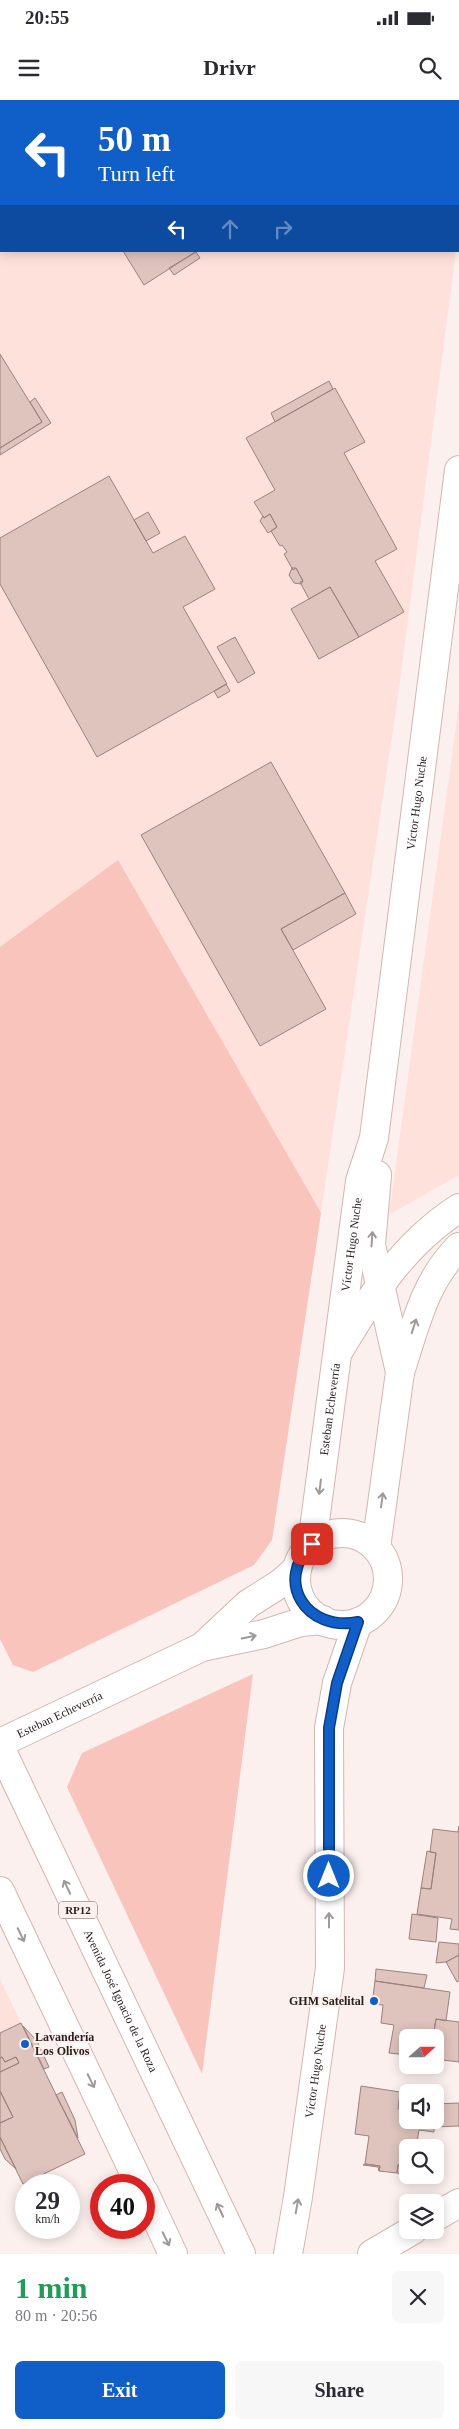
<!DOCTYPE html>
<meta charset="utf-8">
<style>
body{margin:0;font-family:Georgia,serif;background:#f7f7f7;color:#2b2b33;height:100vh;display:flex;flex-direction:column;font-size:19px;white-space:nowrap}
*{box-sizing:border-box;margin:0}
p{font-size:16px;color:#7c7c81}
.icon{flex:none;width:28px;height:28px;fill:none;stroke:currentColor;stroke-width:2;stroke-linecap:round;stroke-linejoin:round}
.map{position:relative;height:2154px;overflow:hidden}
.details{display:flex;flex-direction:column;background:#fff;flex:1}
.details>*{flex:none}
.banner{position:absolute;left:0px;top:0px;width:460px;height:152px;box-shadow:0 2px 12px #0003;background:#105ec8;color:#fff;overflow:hidden}
.needle{width:32px;rotate:69deg}
.buttons{position:absolute;left:399px;top:1929px;display:grid;gap:10px}
.buttons a{display:grid;place-items:center;width:45px;height:45px;border-radius:8px;background:#fff;box-shadow:0 2px 12px #0003;font-size:25px}
.speed{position:absolute;left:15px;top:2074px;display:flex;gap:10px;font-size:25px;font-weight:700;text-align:center}
.speed>*{display:grid;place-content:center;width:65px;height:65px;border-radius:50%;background:#fff;box-shadow:0 2px 12px #0003;line-height:1}
.speed small{font-size:12px;font-weight:400}
.speed .limit{border:8px solid #d22;background:#fff;color:#111}
.pin{position:absolute;display:grid;place-items:center;width:42px;height:42px;color:#fff;margin:-21px;border-radius:10px;box-shadow:0 2px 8px #0006}
.me{position:absolute;width:55px;margin:-28px;rotate:0deg;stroke-linejoin:round;filter:drop-shadow(0 0 4px #0008)}
.turn{display:flex;align-items:center;gap:18px;height:105px;padding:0 15px;font-size:22px}
.turn .icon{width:65px;height:65px;stroke-width:2.5}
.turn b{display:block;font-size:35px;line-height:42px}
.lanes{display:flex;align-items:center;height:48px;padding:0 15px;background:#0003;justify-content:center;gap:25px;direction:ltr}
.lanes .off{opacity:.35}
.round{display:grid;place-items:center;flex:none;width:52px;height:52px;border-radius:8px;background:#f7f7f7}
.headline{display:flex;align-items:center;justify-content:space-between;height:85px;padding:0 15px}
h1{font-size:30px;font-weight:700;line-height:38px;color:#1e9e55}
.cta{display:flex;gap:10px;margin-top:auto;padding:10px 15px}
.cta a{flex:1;height:58px;border-radius:8px;background:#105ec8;color:#fff;font-size:20px;font-weight:700;line-height:58px;text-align:center}
.cta a+a{background:#f7f7f7;color:#2b2b33}
.status{display:flex;justify-content:space-between;align-items:center;height:35px;padding:0 25px;background:#fff;direction:ltr}
.status svg{height:14px;fill:currentColor}
header{display:flex;justify-content:space-between;align-items:center;height:65px;padding:0 15px;background:#fff;font-size:22px;font-weight:700}
.map>svg:first-child{display:block}
.built{fill:#ffe1db}
.green{fill:#f9c4bb}
.building{fill:#dfc3bd;stroke:#9b827d}
.lines{fill:none;stroke-linecap:round;stroke-linejoin:round}
.minor-casing{stroke:#d2b7b1;stroke-width:30}
.tertiary-casing{stroke:#d2b7b1;stroke-width:30}
.primary-casing{stroke:#d2b7b1;stroke-width:30}
.minor{stroke:#fff;stroke-width:28}
.tertiary{stroke:#fff;stroke-width:28}
.primary{stroke:#fff;stroke-width:28}
.oneway{stroke:#9f9a99}
.route-casing{stroke:#0a3d82;stroke-width:12}
.route{stroke:#105ec8;stroke-width:9}
.poi-dot{fill:#105ec8;stroke:#fbf0ed;stroke-width:2}
.labels{text-anchor:middle;dominant-baseline:central;stroke-width:4;stroke-linejoin:round;paint-order:stroke}
.shield{fill:#fbf0ed;stroke:#685d5b;stroke-width:1}
.shield-label{font-size:11px;font-weight:bold;fill:#291e1d}
.street-label{font-size:12px;fill:#291e1d;stroke:#fbf0ed}
.poi-label{font-size:12px;font-weight:bold;fill:#291e1d;stroke:#fbf0ed;text-anchor:end}
</style>
<div class="status"><b>20:55</b><svg viewBox="0 0 49 12"><path d="M0 12V9h3v3zM5 12V6h3v6zM10 12V3h3v9zM15 12V0h3v12zM26 1h20v11H26zM47 4h2v5h-2z"/></svg></div>
<header><svg class="icon" aria-label="menu" viewBox="0 0 24 24"><path d="M4 6h16M4 12h16M4 18h16"/></svg>Drivr<svg class="icon" aria-label="search" viewBox="0 0 24 24"><circle cx="10" cy="10" r="6"/><path d="M15 15l6 6"/></svg></header>
<div class="map">
<svg width="459" height="2154" viewBox="0 0 459 2154">
<rect width="100%" height="100%" fill="#fbf0ed"/>
<path class="built" d="M0,0H459V130V1H1V151H456L399,589L272,1440L254,1465L33,1572L13,1565L0,1539Z
M459,604V1075L389,1115Z
M0,1879L21,1923L0,1933Z"/>
<path class="green" d="M118,760L321,1113L272,1440L254,1465L33,1572L13,1565L0,1539V847Z
M253,1574L202,1974L67,1687L82,1653Z"/>
<path class="building" d="M4,0H28L29,1H2Z
M68,0H138V1H66Z
M123,151H197L144,185Z
M196,152L200,158L174,175L169,168Z
M0,254L42,322L0,348Z
M329,281L333,289L275,322L271,313Z
M335,288L365,342L344,353L397,449L375,461L404,512L359,537L330,487L309,499L300,482L303,481L296,468L293,470L284,454L287,452L282,445L280,446L271,431L277,427L270,414L264,418L254,402L275,390L246,338Z
M35,298L51,323L0,355V348L42,322L30,302Z
M109,376L153,453L185,436L215,489L183,507L227,584L97,657L0,484V438Z
M148,412L160,433L146,441L134,420Z
M270,414L277,427L268,433L260,421L263,416L264,418Z
M292,468H296L303,481L301,484L294,483L289,475Z
M330,487L359,537L319,559L291,509Z
M235,537L255,573L238,583L217,547Z
M226,584L230,591L218,598L214,591Z
M271,662L345,793L281,829L326,909L260,946L141,735Z
M345,793L356,814L293,850L281,829Z
M459,1726V1830L450,1829L452,1819L417,1814L421,1788L431,1789L436,1753L430,1752L433,1729L458,1732Z
M427,1751L436,1753L431,1789L421,1788Z
M412,1814L438,1818L436,1842L409,1839Z
M439,1842L459,1844V1855L446,1862L436,1863Z
M459,1855V1881L457,1882L446,1862Z
M376,1869L427,1875L424,1888L375,1881Z
M375,1881L450,1892L446,1921L436,1919L433,1938H408V1955L389,1953L394,1925L381,1923L383,1905L372,1904Z
M436,1919L459,1922V1962L435,1959V1938H433Z
M21,1923L85,2054L23,2084L0,2037V2023L13,2017L0,1991V1972L19,1963L16,1957L5,1962L2,1957L0,1958V1933Z
M23,1926L37,1941L49,1967L44,1969Z
M2,1957L5,1962L16,1957L19,1963L0,1972V1958Z
M361,1986L400,1992L398,2009L408,2010V2020H434V2032L419,2030L416,2048H408V2066L398,2065L397,2073L379,2071L380,2066L365,2064L369,2036L355,2034Z
M0,1991L13,2017L0,2023Z
M62,1992L75,2020L78,2038L56,1995Z
M459,2003V2026L434,2027L435,2004Z
M0,2037L16,2069L5,2059L0,2049Z
M365,2064L380,2066L379,2071L378,2067L363,2065Z
M398,2065L408,2066V2075L397,2073Z"/>
<g class="lines">
<g class="minor-casing">
<path id="minor" d="M338,1252C373,1194 401,1146 459,1108
M400,1272C415,1227 424,1182 459,1147
M435,2117L459,2103
M372,2154L413,2130"/>
</g>
<g class="tertiary-casing">
<g id="tertiary">
<circle cx="342" cy="1479" r="46"/>
<path id="s1" d="M312,1444L360,1081L374,1038L459,370"/>
<path d="M376,1448L400,1272L371,1145L377,1075"/>
<path d="M202,1547L248,1504L281,1483L297,1469"/>
<path id="s2" d="M0,1643L202,1547L264,1534L301,1522L323,1520"/>
<path id="s3" d="M288,2154L298,2097L330,1868L329,1628L337,1583L358,1522"/>
</g>
</g>
<g class="primary-casing">
<g id="primary">
<path id="s4" d="M0,1647L241,2154"/>
<path d="M0,1791L140,2085"/>
<path d="M144,2092L173,2154"/>
</g>
</g>
<use href="#minor" class="minor"/>
<use href="#tertiary" class="tertiary"/>
<use href="#primary" class="primary"/>
</g>
<defs><path id="oneway-shaft" d="M-6 0H5M1.5-3L5.5 0L1.5 3" fill="none" stroke-width="1.6" stroke-linecap="round" stroke-linejoin="round" transform="scale(1.25)"/></defs>
<g class="oneway">
<use href="#oneway-shaft" transform="translate(372 1139) rotate(-86)"/>
<use href="#oneway-shaft" transform="translate(414 1226) rotate(-72)"/>
<use href="#oneway-shaft" transform="translate(320 1387) rotate(97)"/>
<use href="#oneway-shaft" transform="translate(382 1400) rotate(-82)"/>
<use href="#oneway-shaft" transform="translate(249 1537) rotate(-12)"/>
<use href="#oneway-shaft" transform="translate(67 1787) rotate(-115)"/>
<use href="#oneway-shaft" transform="translate(329 1820) rotate(-90)"/>
<use href="#oneway-shaft" transform="translate(21 1835) rotate(64)"/>
<use href="#oneway-shaft" transform="translate(91 1981) rotate(64)"/>
<use href="#oneway-shaft" transform="translate(297 2106) rotate(-80)"/>
<use href="#oneway-shaft" transform="translate(220 2110) rotate(-115)"/>
<use href="#oneway-shaft" transform="translate(166 2139) rotate(64)"/>
</g>
<g class="lines">
<g class="route-casing">
<path id="route" d="M312,1444C274,1481 306,1532 358,1522L337,1583L329,1628V1776"/>
</g>
<use href="#route" class="route"/>
</g>
<g class="poi-dot">
<circle cx="374" cy="1901" r="5"/>
<circle cx="25" cy="1944" r="5"/>
</g>
<g class="labels">
<rect class="shield" x="59" y="1801.5" width="38" height="17" rx="4"/>
<g class="shield-label">
<text x="78" y="1810">RP12</text>
</g>
<g class="street-label">
<text stroke="none"><textPath href="#s1" startOffset="749">Víctor Hugo Nuche</textPath></text>
<text stroke="none"><textPath href="#s1" startOffset="302">Víctor Hugo Nuche</textPath></text>
<text stroke="none"><textPath href="#s1" startOffset="136">Esteban Echeverría</textPath></text>
<text stroke="none"><textPath href="#s2" startOffset="66">Esteban Echeverría</textPath></text>
<text stroke="none"><textPath href="#s4" startOffset="281">Avenida José Ignacio de la Roza</textPath></text>
<text stroke="none"><textPath href="#s3" startOffset="185">Víctor Hugo Nuche</textPath></text>
</g>
<g class="poi-label">
<text x="364" y="1901">GHM Satelital</text>
<text x="35" y="1937" text-anchor="start">Lavandería<tspan x="35" dy="14">Los Olivos</tspan></text>
</g>
</g>
</svg>
<div class="buttons">
<a><svg class="needle" viewBox="-14 -14 28 28"><path d="M0-13l5 13h-10z" fill="#e53935"/><path d="M0 13l5-13h-10z" fill="#7c7c81"/></svg></a>
<a><svg class="icon" aria-label="sound" viewBox="0 0 24 24"><path d="M4 9h4l5-4v14l-5-4H4zM17 9q2 3 0 6"/></svg></a>
<a><svg class="icon" aria-label="search" viewBox="0 0 24 24"><circle cx="10" cy="10" r="6"/><path d="M15 15l6 6"/></svg></a>
<a><svg class="icon" aria-label="layers" viewBox="0 0 24 24"><path d="M12 4l9 5-9 5-9-5zM3 14l9 5 9-5"/></svg></a>
</div>
<div class="speed"><div>29<small>km/h</small></div><div class="limit">40</div></div>
<div class="pin" style="left:312px;top:1444px;background:#d93025"><svg class="icon" aria-label="arrive" viewBox="0 0 24 24"><path d="M6 21V4h12l-3 4 3 4H6"/></svg></div>
<svg class="me" style="left:329px;top:1776px" viewBox="-20 -20 40 40"><circle r="17" fill="#105ec8" stroke="#fff" stroke-width="3"/><path d="M0-11L8 9 0 5-8 9z" fill="#fff"/></svg>
<div class="banner">
<div class="turn"><svg class="icon" aria-label="left" viewBox="0 0 24 24"><path d="M17 20v-9H6M10 6l-5 5 5 5"/></svg><div><b>50 m</b>Turn left</div></div>
<div class="lanes"><svg class="icon" aria-label="left" viewBox="0 0 24 24"><path d="M17 20v-9H6M10 6l-5 5 5 5"/></svg><svg class="icon off" aria-label="ahead" viewBox="0 0 24 24"><path d="M12 20V5M6 11l6-6 6 6"/></svg><svg class="icon off" aria-label="right" viewBox="0 0 24 24"><path d="M7 20v-9h11M14 6l5 5-5 5"/></svg></div>
</div>
</div>
<section class="details">
<div class="headline"><div><h1>1 min</h1><p>80 m · 20:56</p></div><a class="round"><svg class="icon" aria-label="close" viewBox="0 0 24 24"><path d="M6 6l12 12M18 6L6 18"/></svg></a></div>
<div class="cta"><a>Exit</a><a>Share</a></div>
</section>
